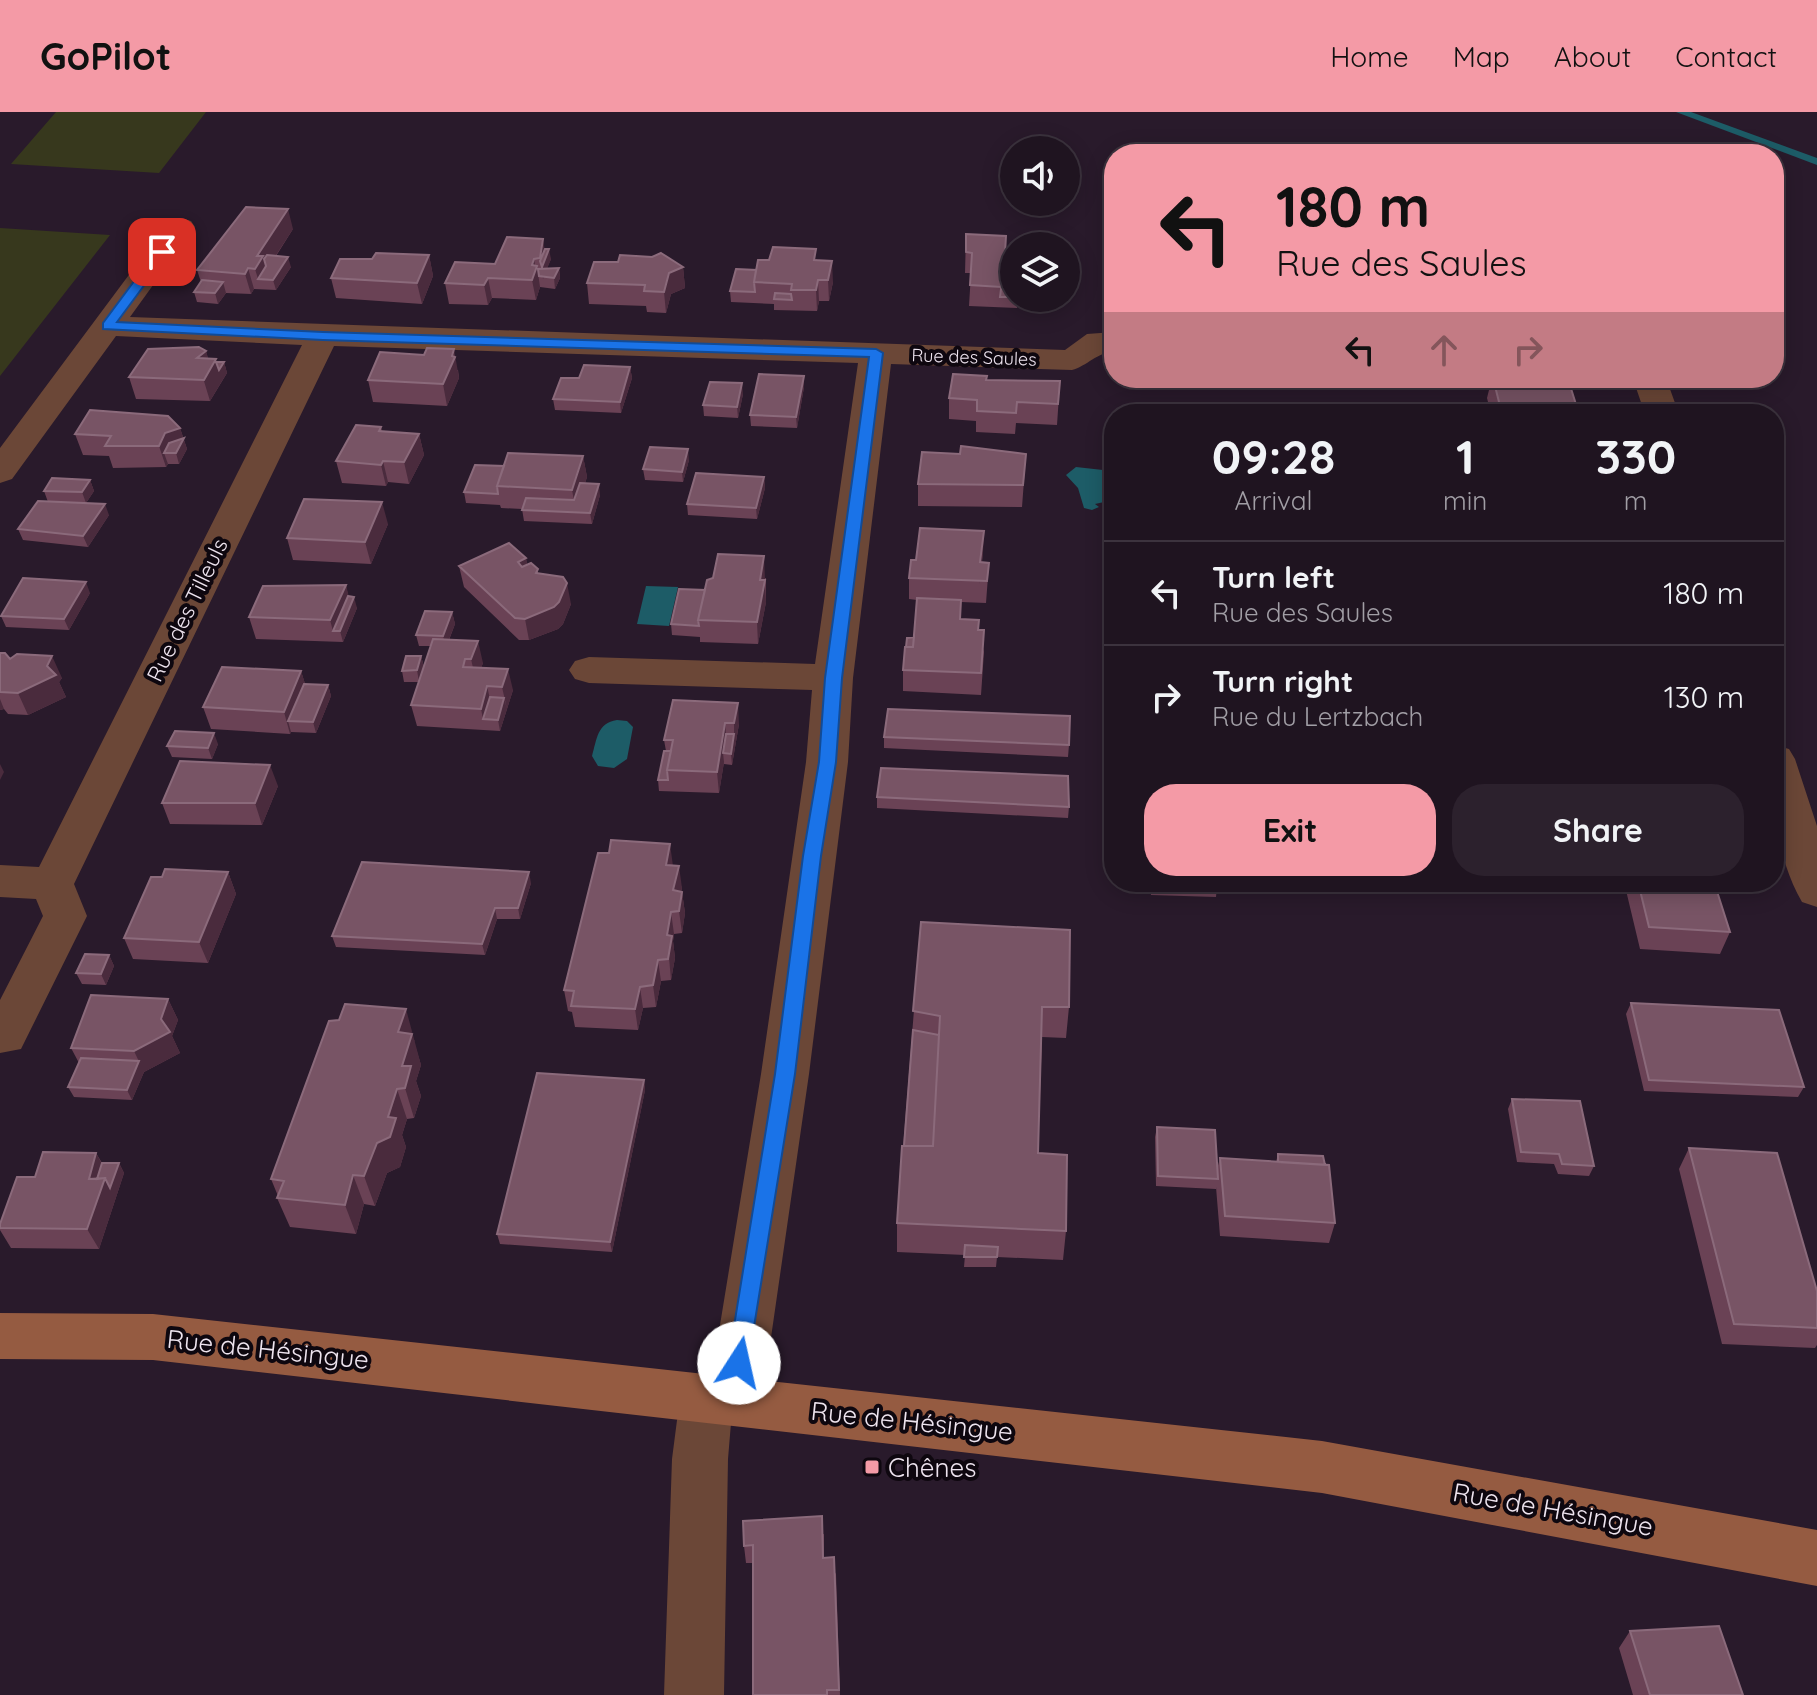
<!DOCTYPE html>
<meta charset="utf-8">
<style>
body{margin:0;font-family:Quicksand,sans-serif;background:#2c212d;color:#f1f3f6;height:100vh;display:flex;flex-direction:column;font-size:30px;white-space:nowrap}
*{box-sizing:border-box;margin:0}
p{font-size:26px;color:#a19ea5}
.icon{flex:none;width:44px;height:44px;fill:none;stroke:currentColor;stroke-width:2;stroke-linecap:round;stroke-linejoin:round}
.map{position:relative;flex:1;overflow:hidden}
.sheet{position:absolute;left:1104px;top:292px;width:680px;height:488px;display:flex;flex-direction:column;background:#1f1420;border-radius:32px;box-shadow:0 4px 20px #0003,0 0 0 2px #3c333e}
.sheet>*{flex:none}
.guide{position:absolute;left:1104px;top:32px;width:680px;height:244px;border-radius:32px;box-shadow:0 4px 20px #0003,0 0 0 2px #3c333e;background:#f49aa6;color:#111;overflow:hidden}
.buttons{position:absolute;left:1000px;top:24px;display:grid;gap:16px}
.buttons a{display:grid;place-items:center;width:80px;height:80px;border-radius:50%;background:#1f1420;box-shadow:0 4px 20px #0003,0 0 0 2px #3c333e;font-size:40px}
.pin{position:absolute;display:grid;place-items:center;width:68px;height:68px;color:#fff;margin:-34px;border-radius:16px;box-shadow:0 4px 12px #0006}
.me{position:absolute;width:88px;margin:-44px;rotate:10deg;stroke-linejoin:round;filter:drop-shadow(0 0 6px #0008)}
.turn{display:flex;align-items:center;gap:28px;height:168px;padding:0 40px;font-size:36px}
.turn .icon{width:104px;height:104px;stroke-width:2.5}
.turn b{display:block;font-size:56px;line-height:68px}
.lanes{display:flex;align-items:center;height:76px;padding:0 40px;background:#0003;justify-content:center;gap:40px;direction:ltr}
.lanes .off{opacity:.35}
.eta{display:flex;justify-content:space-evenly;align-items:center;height:136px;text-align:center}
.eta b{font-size:48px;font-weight:700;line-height:56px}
.action{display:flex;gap:16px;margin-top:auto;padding:16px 40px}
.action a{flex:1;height:92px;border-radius:32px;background:#f49aa6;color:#111;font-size:32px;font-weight:700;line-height:92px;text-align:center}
.action a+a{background:#2c212d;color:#f1f3f6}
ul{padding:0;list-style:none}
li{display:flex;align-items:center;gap:24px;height:104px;padding:0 40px;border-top:2px solid #3c333e}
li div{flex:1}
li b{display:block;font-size:30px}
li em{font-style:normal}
header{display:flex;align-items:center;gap:48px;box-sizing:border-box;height:112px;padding:0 40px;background:#f49aa6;color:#111}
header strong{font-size:38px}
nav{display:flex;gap:44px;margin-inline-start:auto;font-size:28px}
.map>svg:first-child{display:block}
.green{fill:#37381d}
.water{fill:#1d5c67}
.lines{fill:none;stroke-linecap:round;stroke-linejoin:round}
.stream{fill:#1d5c67;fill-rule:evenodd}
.minor{fill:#6b4737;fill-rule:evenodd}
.secondary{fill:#955b41;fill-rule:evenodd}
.wall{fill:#6a4255}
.shaded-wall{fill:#4a2b3d}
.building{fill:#785465;stroke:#8b6a7b;stroke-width:2}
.route{fill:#1a73e8;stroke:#114b97;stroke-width:2}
.poi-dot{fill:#f49aa6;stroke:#0e070f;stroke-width:3}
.labels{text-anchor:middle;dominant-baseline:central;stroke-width:8;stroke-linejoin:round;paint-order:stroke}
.far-street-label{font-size:18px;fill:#eee4ef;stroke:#0e070f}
.street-label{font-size:22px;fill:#eee4ef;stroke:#0e070f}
.near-street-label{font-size:26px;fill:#eee4ef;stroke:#0e070f}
.near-poi-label{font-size:26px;fill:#eee4ef;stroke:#0e070f;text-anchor:start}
</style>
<header>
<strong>GoPilot</strong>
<nav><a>Home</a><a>Map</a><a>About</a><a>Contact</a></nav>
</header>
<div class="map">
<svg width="1817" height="1583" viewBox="0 0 1817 1583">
<rect width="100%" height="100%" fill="#291a2b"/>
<path class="green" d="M56,0H206L159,61L11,52Z
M0,116L110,123L0,264Z"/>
<path class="water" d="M1076,355L1103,358L1106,364L1104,390L1095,392L1099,395L1092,398L1084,396L1078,376L1066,363Z
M646,474L678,475L669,514L637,512Z
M617,608L627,609L633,615L627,647L614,656L598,654L592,644C597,627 597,611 617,608Z"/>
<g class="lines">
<path class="stream" d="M1676,0H1691L1817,46V53Z"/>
<path class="minor" d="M180,106L191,109L195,115L130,205L1065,238L1087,222L1114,220V240C1099,239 1087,254 1072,258L891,252L853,566L848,650L809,962L762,1288L754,1305L731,1311L728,1347L724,1583H664L672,1347L680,1285L688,1268L707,1260L712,1262L761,962L806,650L812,578L589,571L575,567L569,558L575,549L589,545L815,552L858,251L334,234L74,772L87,804L21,937L0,941V888L43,804L36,787L0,785V753L39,755L302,233L116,224L12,367L0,371V336L169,109Z
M1633,267L1666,266L1679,302H1645Z
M1774,633L1789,637L1795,647L1817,714V795L1802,790C1773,739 1774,689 1774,633Z"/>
<path class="secondary" d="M0,1201L153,1202L1322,1329L1817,1418V1474L1322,1381L153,1248L0,1247Z"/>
</g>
<path class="wall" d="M293,117L276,144L291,155L276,178L254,177L251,182L226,181L218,192L197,190L194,180L201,170L197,158Z
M966,122L1005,141H1014V186H1040V189L1018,188L1017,196L969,194L971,161H965Z
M545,137L551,147L547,156H559L560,166L555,177L540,175L536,188L492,186L488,193L449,192L445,171Z
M429,143L433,164L422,192L336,186L331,166L372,147Z
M817,147L833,170L829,189H819L817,199L774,198V192L731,190L730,179L756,158Z
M683,155L685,176L671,182L666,201L647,200L646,194L589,192L587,171Z
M206,239L208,247H216V250H224L227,261L210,289L136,287L129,265Z
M630,255L632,266L621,301L555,298L553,287L579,266Z
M458,258L459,266L447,294L373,290L368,268Z
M1492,266H1531L1579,302H1491L1487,286Z
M987,268L1060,269L1057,313L1016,311L1015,322L976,320V309L949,307V286Z
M804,275L797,316L751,314L750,303Z
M743,282L738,306L704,304L703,293Z
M381,315L382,319L419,322L424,343L409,372L388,370L386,374L342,371L336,349Z
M180,316L187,337L179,352H168L166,355L113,356L109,344L83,343L75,322Z
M960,342H1026L1022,395L918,394V372Z
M583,344L587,365L585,371L600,383L592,412L524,409L522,397L501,396L500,393L466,391L464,380L504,354Z
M689,348L683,370L645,368L643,357Z
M764,365L765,376L757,407L688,403L687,392Z
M90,368L94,379L86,391L48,390L44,379Z
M109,403L88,435L23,428L18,417Z
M388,412L371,452L293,448L287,426Z
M983,440L982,450L989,451L986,491L961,490V507L978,518L984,540L981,583L903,579V558L914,525L917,488L909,487V466Z
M526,446L527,453L538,457V461L571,492L563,512L558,517L529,528H519L464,475L459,454Z
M766,466V490L758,532L700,530V525L672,523L671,512L705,478Z
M346,473L348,484L357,496L343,530L256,527L249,505Z
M90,481L69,518L6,515L1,504Z
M452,500L455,512L449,528L483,551L481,556L513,578L500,619L417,614L411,593L419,570H404L402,559L421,544L424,555L431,534H419L416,523Z
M0,541L10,547L62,566L59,570L66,585L28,603L8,602L4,597L0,598Z
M301,559L305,572L328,573L331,584L316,621L291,620L290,622L211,617L203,595Z
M673,588L739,612L732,653L724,652V650L719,681L659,679L658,668L666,639L664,628Z
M884,625L1069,633L1068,645L884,636Z
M218,632L212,647L172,645L167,634Z
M278,674L262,713L170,712L162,691Z
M877,685L1069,695L1068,706L877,696Z
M673,753L682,776L681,780H682L685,801L682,821L674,822L673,829L675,846L671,868L661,869L656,895L643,896L638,918L575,915L572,900L568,899L564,878Z
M228,760L236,782L208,851L133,847L124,826L162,765Z
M1143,770H1217V774L1216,785L1151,783L1150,776L1143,775Z
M1624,770H1714L1730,820L1720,842L1640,837Z
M531,771L520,807H497L485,843L336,835L332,824Z
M921,810L1069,895L1066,926L1042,925L1038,1041L1066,1119L1063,1148L997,1145L996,1155H964L965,1143L897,1140V1111Z
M109,843L114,854L106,873L82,872L76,861Z
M168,887L178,908L172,924L180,941L144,960L132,988L74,985L68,975L79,951L71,936Z
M1631,891L1804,975L1798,985L1644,979L1626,902Z
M415,928L414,930L421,953L416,969L421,984L414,1006L407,1007L402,1023L406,1035L400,1055L387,1061L375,1094L364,1092L356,1122L290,1115L277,1086L278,1084L271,1067Z
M644,968L645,978L612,1140L500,1132L497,1122Z
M1512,987L1594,1054L1589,1064L1558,1062L1554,1052L1517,1050L1508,997Z
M1157,1015L1217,1057L1220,1046L1276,1050L1278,1042L1335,1111L1329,1131L1220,1124L1216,1075V1077L1156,1074L1155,1025Z
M1689,1036L1817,1179V1233L1815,1236L1722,1232L1679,1057Z
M96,1041L102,1051H119L124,1061L99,1137L11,1136L0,1118V1112L35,1065Z
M824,1422V1445L836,1462L840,1583H753V1451H746L744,1434Z
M1630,1519L1743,1583H1633L1619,1536Z"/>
<path class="shaded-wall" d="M288,97L293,117L267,157L258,167L255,157L257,144Z
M543,127L546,145L549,137L551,147L543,167L540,146Z
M429,143L433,164L422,192L417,171Z
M288,145L291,155L276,178L273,168Z
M534,147L536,158L537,154L540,175L536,188L532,168V153Z
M832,149L833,170L829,189L828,168Z
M683,155L685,176L671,182L666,201L664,180L669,161Z
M248,156L254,177L251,182L245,162Z
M559,156L560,166L555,177L554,166Z
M488,166L492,186L488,193L484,173Z
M818,168L819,189L817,199L816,178Z
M223,170L226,181L218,192L215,181Z
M454,237L459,266L447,294L443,272Z
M206,239L211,256L216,247L222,269L210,289L197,246Z
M224,250L227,261L222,269L219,258Z
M630,255L632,266L621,301L620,290Z
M804,264V275L797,316L796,305Z
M742,271L743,282L738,306L737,295Z
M180,316L187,337L179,352L176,341H164L168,352L166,355L159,334L165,321Z
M419,322L424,343L409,372L404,350Z
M688,337L689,348L683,370L682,360Z
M583,344L587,365L576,399L572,378Z
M383,349L388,370L386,374L381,353Z
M764,365L765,376L757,407L756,396Z
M90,368L94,379L86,391L82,380Z
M599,372L600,383L592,412L590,401Z
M382,390L388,412L371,452L365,430Z
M105,392L109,403L88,435L83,424Z
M984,419L983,440L979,472L980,450Z
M764,444L766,490L758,532L757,510L760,468Z
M526,446L530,468L518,450Z
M86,470L90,481L69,518L64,507Z
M567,471L571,492L563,512L558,517L529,528L525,507Z
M346,473L351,493L354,485L357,496L343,530L340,519H333L330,508Z
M452,500L455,512L446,535L443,524Z
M478,529L483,551L476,569L471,547Z
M52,544L62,566L59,570L66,585L28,603L18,581L47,554Z
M421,544L424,555L419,570L417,558Z
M508,557L513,578L507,597L502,575Z
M301,559L308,581L288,609L291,620L290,622L284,600Z
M328,573L331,584L316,621L313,610Z
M487,574L492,596L483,607L481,597Z
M504,586L507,597L500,619L498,608Z
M0,587L4,597L0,598Z
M738,591L739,612L732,653L731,642L734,622V611Z
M725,611L727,633L723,641L724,650L719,681L717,660Z
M214,621L218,632L212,647L208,636Z
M0,652L4,660L0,668Z
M270,653L278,674L262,713L255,691Z
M670,732L673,754L666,753Z
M679,754L682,776L676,800L673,778Z
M228,760L236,782L208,851L199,830Z
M529,760L531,771L520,807L518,796Z
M682,780L685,801L682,821L679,799Z
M495,796L497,807L485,843L482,832Z
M671,800L674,822L673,829L675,846L671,868L667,823Z
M109,843L114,854L106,873L101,862Z
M658,848L661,869L656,895L653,873Z
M640,875L643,896L638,918L635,897Z
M168,887L178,908L172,924L180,941L144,960L134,939L161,907Z
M406,897L421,953L416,969L421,984L414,1006L405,976L398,920Z
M139,949L144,960L132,988L127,978Z
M644,968L645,978L612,1140L610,1130Z
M397,977L407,1007L402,1023L406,1035L400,1055L387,1061L375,1094L364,1064L388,1005Z
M96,1041L107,1061L119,1051L124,1061L99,1137L87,1117L89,1067Z
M353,1063L364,1092L356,1122L345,1093Z"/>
<path class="building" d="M246,95L288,97L257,144H263L255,157L248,156L245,162L197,158Z
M966,122L1006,124L1005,141H1014V167L1001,166V175L970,173L972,141L966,140Z
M507,125L543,127L540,146L534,147L532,153L537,154L532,168L488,166L484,173L445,171L455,150L495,152Z
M773,135L816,137L814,148L832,149L828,168H818L816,178H791L792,172L754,170L758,148H769Z
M545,137H549L542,155L540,149Z
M376,141L429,143L417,171L331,166L340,147H372Z
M661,141L683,155L669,161L664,180L644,179L645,173L587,171L594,150H618L620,143L652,145Z
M267,143L288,145L273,168L258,167L266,154L264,147Z
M559,156L554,166L539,164L538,157Z
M736,157L756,158L754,170L755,180L730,179Z
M202,168L223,170L215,181L194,180Z
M1001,177H1014V185H1000Z
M775,181L791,182L792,188L774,187Z
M199,235L206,239L197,246L216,247L204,268L129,265L148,237Z
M427,236L454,237L452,244L455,245L443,272L368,268L380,240L424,243Z
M216,250H224L219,258Z
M584,253L630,255L620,290L553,287L561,266H579Z
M759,262L804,264L796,305L750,303Z
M953,262L987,264L986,268L1060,269L1058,292L1017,290L1016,301L977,299V288L949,286Z
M1493,266L1568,267L1579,302H1502Z
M710,270L742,271L737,295L703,293Z
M90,298L168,304L180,316L165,321L159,334H105L111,324L75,322Z
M356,313L381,315L379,319L419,322L404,350L383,349L381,353L336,349Z
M184,326L176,341H164L169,331Z
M961,334L1026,342L1023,373L918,372L922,340L960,342Z
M650,335L688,337L682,360L643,357Z
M508,341L583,344L572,378L497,374Z
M475,353L504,354L497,374L498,382L464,380Z
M696,361L764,365L756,396L687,392Z
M52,366L90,368L82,380L44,379Z
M580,371L599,372L590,401L522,398L526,386L574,388Z
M304,387L382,390L365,430L287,426Z
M38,389L105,392L83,424L18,417Z
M920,416L984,419L980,450L989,451L987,469L909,466L911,448H916Z
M509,431L526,446L518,450L522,455L531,451L538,457L536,461L563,465L567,471L559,490L554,495L525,507L515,506L459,454Z
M718,442L764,444L760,468H765L757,510L698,508L707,468L713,466Z
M23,466L86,470L64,507L1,504Z
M346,473L330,508L249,505L263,474Z
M679,477L705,478L698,508L699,514L671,512Z
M348,484L354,485L340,519H333Z
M917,486L961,488L960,507L979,508L978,518H984L981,561L903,558L905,535H913Z
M425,499L452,500L443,524L416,523Z
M914,525L913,535H906L907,526Z
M433,527L478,529L471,547H465L463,555L508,557L502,575L487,574L481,597L411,593Z
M0,541H5L10,547L17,542L52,544L47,554L56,563L18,581L0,580Z
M406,544H421L417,558L402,559Z
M222,555L301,559L284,600L203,595Z
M304,572L328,573L313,610L288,609Z
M490,585L504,586L498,608L483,607Z
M673,588L738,591L734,611H725L717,660L667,658L673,628H664Z
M888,597L1070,604L1069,633L884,625Z
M175,619L214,621L208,636L167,634Z
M726,622H734L731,642L723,641Z
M664,639H671L667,658L668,668H658Z
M180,649L270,653L255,691H162Z
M881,656L1068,664L1069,695L877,685Z
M611,728L670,732L666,753L679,754L673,778L682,780L679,799L671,800L667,823L672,824L668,847L658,848L653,873L640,875L635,897L571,894L574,879L564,878L598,741H609Z
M362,750L529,760L518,796H495L482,832L332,824Z
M165,757L228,760L199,830L124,826L151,765H162Z
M1178,770H1217V774L1177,772Z
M1638,770H1714L1730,820L1649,815Z
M921,810L1070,818L1069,895H1042L1038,1041L1067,1043L1066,1119L897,1111L902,1034H933L940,904L913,899Z
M85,842L109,843L101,862L76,861Z
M91,883L168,887L161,907L170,920L134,939L71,936Z
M1631,891L1779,898L1804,975L1649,968Z
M345,892L406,897L398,920L412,922L402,954H411L405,976L397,977L388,1005L396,1006L390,1025L377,1031L364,1064L353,1063L345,1093L277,1086L284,1069L271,1067L329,909L339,908Z
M913,918L939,923L933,1034H904Z
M81,946L139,949L127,978L68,975Z
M537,961L644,968L610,1130L497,1122Z
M1512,987L1580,989L1594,1054L1562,1052L1559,1042L1521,1040Z
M1157,1015L1215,1018L1218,1067L1158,1064Z
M1689,1036L1777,1041L1817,1179V1216L1734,1212Z
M43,1040L96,1041L89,1067L105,1066L87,1117L0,1116V1112L17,1065H35Z
M1278,1042L1323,1044L1325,1053L1278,1050Z
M1220,1046L1329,1053L1335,1111L1225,1104Z
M102,1051H119L110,1076L105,1066L97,1067Z
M965,1133L998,1135L997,1145H964Z
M822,1404L823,1446L834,1445L839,1578H827V1583H753V1433L744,1434L743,1409Z
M1719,1514L1743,1583H1650L1630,1519Z"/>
<path class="route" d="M162,136L169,140L117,210L323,220L876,237L883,241L842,566L836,650L821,744L795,962L747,1258L739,1261L731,1258L728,1251L775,962L803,744L819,650L825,566L869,245L323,228L103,217V211L158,137Z"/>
<rect class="poi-dot" x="864" y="1347" width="16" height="16" rx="4"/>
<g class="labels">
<g class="far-street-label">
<text transform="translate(974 245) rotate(2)">Rue des Saules</text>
</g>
<g class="street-label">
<text transform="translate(187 498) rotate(-64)">Rue des Tilleuls</text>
</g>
<g class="near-street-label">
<text transform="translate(268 1237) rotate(6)">Rue de Hésingue</text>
<text transform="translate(912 1309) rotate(6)">Rue de Hésingue</text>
<text transform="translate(1553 1397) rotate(10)">Rue de Hésingue</text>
</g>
<g class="near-poi-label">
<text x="888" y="1355">Chênes</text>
</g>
</g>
</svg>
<div class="buttons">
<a><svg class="icon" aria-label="sound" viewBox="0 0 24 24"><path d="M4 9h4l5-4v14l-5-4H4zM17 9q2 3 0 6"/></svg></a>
<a><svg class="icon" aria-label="layers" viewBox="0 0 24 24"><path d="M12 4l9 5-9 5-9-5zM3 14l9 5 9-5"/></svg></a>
</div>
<div class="pin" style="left:162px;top:140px;background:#d93025"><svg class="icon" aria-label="arrive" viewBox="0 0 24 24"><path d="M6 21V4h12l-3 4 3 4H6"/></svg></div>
<svg class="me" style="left:739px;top:1251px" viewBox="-20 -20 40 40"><circle r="19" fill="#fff"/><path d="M0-13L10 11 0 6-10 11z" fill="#1a73e8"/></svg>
<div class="guide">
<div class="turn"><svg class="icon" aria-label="left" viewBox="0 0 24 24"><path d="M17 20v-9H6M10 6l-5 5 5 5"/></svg><div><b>180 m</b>Rue des Saules</div></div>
<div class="lanes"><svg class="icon" aria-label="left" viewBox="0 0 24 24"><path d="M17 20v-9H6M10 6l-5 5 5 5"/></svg><svg class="icon off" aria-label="ahead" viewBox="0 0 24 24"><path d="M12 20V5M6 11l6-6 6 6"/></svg><svg class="icon off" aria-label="right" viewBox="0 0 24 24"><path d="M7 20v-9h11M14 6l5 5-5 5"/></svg></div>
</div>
<section class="sheet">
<div class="eta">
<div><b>09:28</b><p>Arrival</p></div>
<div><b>1</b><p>min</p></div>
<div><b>330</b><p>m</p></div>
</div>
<ul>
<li><svg class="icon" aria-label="left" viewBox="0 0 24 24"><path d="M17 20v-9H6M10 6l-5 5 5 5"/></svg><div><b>Turn left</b><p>Rue des Saules</p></div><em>180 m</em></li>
<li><svg class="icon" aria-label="right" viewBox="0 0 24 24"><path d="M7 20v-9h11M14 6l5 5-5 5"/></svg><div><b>Turn right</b><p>Rue du Lertzbach</p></div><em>130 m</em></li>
</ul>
<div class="action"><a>Exit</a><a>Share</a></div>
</section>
</div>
